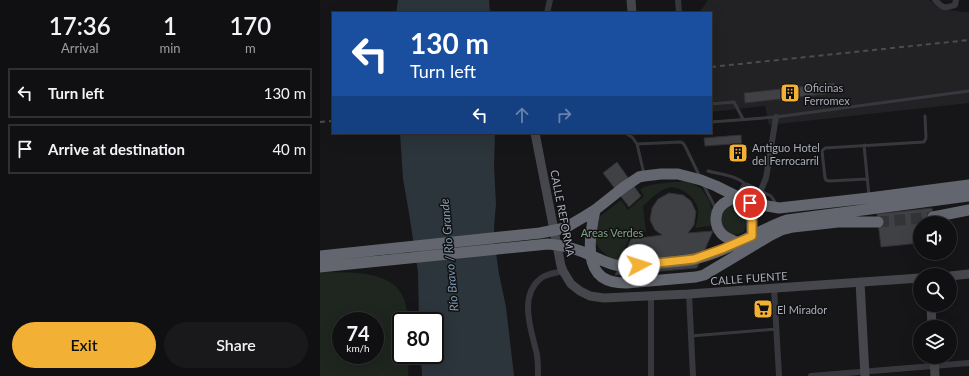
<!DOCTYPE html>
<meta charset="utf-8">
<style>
body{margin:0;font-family:Lato,sans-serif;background:#19191b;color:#f1f3f6;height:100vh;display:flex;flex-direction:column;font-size:15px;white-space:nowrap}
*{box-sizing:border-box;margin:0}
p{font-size:13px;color:#9c9d9f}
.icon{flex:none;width:22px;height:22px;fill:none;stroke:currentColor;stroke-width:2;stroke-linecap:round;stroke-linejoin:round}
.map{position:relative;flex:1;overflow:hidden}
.details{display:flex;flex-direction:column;background:#101012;width:320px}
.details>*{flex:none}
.guide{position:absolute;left:12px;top:12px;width:380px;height:122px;border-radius:0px;box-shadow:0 4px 16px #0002,0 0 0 1px #303032;background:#1a4fa0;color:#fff;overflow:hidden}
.buttons{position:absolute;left:593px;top:216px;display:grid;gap:8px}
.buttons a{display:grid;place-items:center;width:44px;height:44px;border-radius:50%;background:#101012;box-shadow:0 4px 16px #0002,0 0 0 1px #303032;font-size:20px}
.speed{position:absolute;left:12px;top:312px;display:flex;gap:8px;font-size:20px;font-weight:700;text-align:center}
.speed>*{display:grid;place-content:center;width:52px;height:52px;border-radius:50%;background:#101012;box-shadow:0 4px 16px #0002,0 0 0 1px #303032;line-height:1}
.speed small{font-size:10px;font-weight:400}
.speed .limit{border:2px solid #111;border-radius:6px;background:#fff;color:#111}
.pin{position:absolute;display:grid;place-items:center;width:34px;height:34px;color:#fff;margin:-17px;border:2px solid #fff;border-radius:50%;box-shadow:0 1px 4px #0007}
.me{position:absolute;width:44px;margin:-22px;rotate:85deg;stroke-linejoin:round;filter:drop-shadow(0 0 3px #0008)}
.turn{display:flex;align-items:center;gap:14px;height:84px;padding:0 12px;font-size:18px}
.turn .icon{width:52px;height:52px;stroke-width:2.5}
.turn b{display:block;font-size:28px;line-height:34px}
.lanes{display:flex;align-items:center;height:38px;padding:0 12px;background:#0003;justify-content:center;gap:20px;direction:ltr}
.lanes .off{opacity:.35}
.eta{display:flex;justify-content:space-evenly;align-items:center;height:68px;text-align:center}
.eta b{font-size:24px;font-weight:600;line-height:28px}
.primary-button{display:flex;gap:8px;margin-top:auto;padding:8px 12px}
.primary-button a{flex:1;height:46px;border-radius:24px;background:#f2b134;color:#111;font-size:16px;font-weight:600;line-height:46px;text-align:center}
.primary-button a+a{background:#19191b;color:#f1f3f6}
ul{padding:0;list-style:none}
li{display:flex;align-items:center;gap:12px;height:50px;margin:0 8px 6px;padding:0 4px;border:2px solid #303032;border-radius:0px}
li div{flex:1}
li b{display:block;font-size:15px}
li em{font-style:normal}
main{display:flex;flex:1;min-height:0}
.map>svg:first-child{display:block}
.built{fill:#222225}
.green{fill:#1e261f;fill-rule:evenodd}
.water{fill:#2c353c}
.building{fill:#404145;stroke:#303034}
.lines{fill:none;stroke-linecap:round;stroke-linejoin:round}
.highway-tunnel{stroke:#333438;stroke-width:11;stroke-dasharray:11 5.5;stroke-linecap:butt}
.lane{stroke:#37383d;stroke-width:3}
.street{stroke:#37383d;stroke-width:6}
.secondary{stroke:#45474d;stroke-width:9}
.highway{stroke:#63666e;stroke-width:11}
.rail{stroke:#4a4c52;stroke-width:2;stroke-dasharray:5 4;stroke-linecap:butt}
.route-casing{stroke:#9d7322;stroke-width:10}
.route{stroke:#f2b134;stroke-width:7}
.labels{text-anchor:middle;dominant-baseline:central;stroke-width:3;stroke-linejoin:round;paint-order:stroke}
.poi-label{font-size:11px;fill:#a8adb8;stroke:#111113;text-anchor:start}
.street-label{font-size:11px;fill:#a8adb8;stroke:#111113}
.park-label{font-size:11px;fill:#7fa381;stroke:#111113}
.water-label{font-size:12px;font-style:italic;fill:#7f9bb3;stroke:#111113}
</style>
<main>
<section class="details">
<div class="eta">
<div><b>17:36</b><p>Arrival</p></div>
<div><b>1</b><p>min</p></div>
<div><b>170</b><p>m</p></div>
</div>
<ul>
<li><svg class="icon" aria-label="left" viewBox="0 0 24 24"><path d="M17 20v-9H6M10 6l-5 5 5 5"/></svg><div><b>Turn left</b></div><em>130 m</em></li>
<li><svg class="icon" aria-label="arrive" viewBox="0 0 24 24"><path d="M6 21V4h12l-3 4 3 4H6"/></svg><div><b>Arrive at destination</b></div><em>40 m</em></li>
</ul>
<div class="primary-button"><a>Exit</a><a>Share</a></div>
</section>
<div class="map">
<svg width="649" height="376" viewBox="0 0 649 376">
<rect width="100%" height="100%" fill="#161618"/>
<path class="built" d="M388,0H609L619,8L643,12H649V103L449,125L445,106L391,112V13H377H379Z"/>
<path class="green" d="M366,181L381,188L389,200L393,213L390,226L375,228C377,221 380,213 377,206C374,196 359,185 348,188C338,191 331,199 323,206L326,232L310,236L299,262C291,261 277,248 275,241C273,237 273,232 272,228L279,217L301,200L308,210L324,196L320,189C334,182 350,183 366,181Z
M409,203H413L424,208L427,221L424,232C413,237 412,235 402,228C400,215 401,214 409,203Z
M7,272C32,273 73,270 84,299C87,306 87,314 88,321H81V355H89L88,376H0V273ZM21,321H55V355H21Z"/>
<path class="water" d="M78,0H169L170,13H76Z
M80,133H175L174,167L176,204L174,226L175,246L179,274L186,307L194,376H102L101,355H115V321H99L98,272L89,213L83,179Z"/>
<path class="building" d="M514,83L515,93L425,103L424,93Z
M421,135L423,161H415L413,144L385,146L384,138Z
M297,162L321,196L309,207L283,173Z
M349,193L363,195L371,201L376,212L374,225L368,233L393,231L377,268L295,275L311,239L342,235L335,230L330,220L332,208L338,199Z
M612,208L614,223H600V243L561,247L557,214Z"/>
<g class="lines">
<path class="highway-tunnel" d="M558,222L613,217"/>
<path class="lane" d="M391,104L414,102L423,119
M391,122L456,117L649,91
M305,133L312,137L317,144
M544,145L549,196
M388,171C399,174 415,175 425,184
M324,174L317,144L360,142L363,143L365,146L380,177
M547,179L509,181L506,180L505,178L502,151L505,148L604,142L606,138L605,116
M384,186L396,209
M418,194L423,185L427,184L451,196L457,205
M371,336L456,329"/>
<path class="street" d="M358,0L359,13
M615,0C623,8 623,9 635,5L636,0
M227,13L230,0
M441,190L446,178L456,117
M454,288L459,376
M369,294L373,376
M331,297V376
M218,376C218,369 218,362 217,355C212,332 198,297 220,279C225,274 235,273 243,271
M491,376L649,363"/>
<path class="secondary" d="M311,0L312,13
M215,133L241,266L243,271L251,284L260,291L270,296L284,298L369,294L600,278
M630,276L649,274
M540,282L545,376
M611,305L612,327
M614,357L615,376"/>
<path class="highway" d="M417,196C412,199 407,201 403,204C394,211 394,225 401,233C405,238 412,240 418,243
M430,203L432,219V236
M275,210C271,229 264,264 282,277C289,282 298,283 306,283L376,277L384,275L451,235L461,230L473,227L518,222H558
M613,217L649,210
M0,256L220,233L245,228L262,218L275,210L304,187L319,177L324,176L341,174H358L381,180L396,186L430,203L459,208L549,198L649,185
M0,267L228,244C243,245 258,249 272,256C279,259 287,263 295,265C307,267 320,265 331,264C345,262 360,262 374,259C407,252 436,231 467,220L649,196"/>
<path class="rail" d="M391,67L649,40
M0,122L13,121"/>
</g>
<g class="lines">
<g class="route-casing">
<path id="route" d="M319,265L374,259L402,249L432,236V219L430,203"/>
</g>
<use href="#route" class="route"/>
</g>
<defs>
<g id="building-square" transform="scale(1)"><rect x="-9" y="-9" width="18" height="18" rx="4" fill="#f2b134" stroke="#111113"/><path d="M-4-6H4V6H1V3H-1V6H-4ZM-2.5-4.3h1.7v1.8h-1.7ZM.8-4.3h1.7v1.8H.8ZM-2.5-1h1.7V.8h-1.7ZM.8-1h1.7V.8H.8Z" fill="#111"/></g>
<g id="supermarket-square" transform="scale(1)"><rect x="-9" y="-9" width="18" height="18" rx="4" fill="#f2b134" stroke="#111113"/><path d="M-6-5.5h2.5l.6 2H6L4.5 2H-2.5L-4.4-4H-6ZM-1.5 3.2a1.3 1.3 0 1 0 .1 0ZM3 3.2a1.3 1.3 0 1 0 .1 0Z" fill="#111"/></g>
</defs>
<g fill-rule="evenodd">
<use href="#building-square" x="470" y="93"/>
<use href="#building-square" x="418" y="153"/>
<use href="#supermarket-square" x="443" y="309"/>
</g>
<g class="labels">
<g class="poi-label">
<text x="484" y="87">Oficinas<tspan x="484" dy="13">Ferromex</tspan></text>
<text x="432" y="147">Antiguo Hotel<tspan x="432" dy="13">del Ferrocarril</tspan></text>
<text x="457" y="309">El Mirador</text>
</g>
<g class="street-label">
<text transform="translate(243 213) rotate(79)">CALLE REFORMA</text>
<text transform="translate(429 278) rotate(-4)">CALLE FUENTE</text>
</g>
<g class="park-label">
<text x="292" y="232">Areas Verdes</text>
</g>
<g class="water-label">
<text transform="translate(129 255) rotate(-95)">Río Bravo / Rio Grande</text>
</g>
</g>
</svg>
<div class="buttons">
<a><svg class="icon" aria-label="sound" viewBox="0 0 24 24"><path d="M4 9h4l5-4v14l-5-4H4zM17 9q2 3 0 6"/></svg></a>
<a><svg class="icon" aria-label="search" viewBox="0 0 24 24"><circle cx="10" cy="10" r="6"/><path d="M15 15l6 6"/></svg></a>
<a><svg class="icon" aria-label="layers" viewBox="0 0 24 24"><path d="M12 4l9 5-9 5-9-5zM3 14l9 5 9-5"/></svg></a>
</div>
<div class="speed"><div>74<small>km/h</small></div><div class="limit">80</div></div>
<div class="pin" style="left:430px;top:203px;background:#d93025"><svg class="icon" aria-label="arrive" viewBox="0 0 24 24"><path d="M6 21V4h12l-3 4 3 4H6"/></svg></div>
<svg class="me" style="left:319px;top:265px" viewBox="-20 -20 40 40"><circle r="19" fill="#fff"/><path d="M0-13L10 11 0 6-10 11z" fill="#f2b134"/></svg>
<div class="guide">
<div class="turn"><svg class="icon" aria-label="left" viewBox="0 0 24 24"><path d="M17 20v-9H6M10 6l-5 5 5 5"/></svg><div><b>130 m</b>Turn left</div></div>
<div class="lanes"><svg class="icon" aria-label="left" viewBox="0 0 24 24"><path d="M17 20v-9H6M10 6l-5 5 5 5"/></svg><svg class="icon off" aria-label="ahead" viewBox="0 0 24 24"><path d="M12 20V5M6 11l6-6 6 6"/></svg><svg class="icon off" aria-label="right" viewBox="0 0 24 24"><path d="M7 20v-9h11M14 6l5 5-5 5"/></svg></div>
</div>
</div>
</main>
